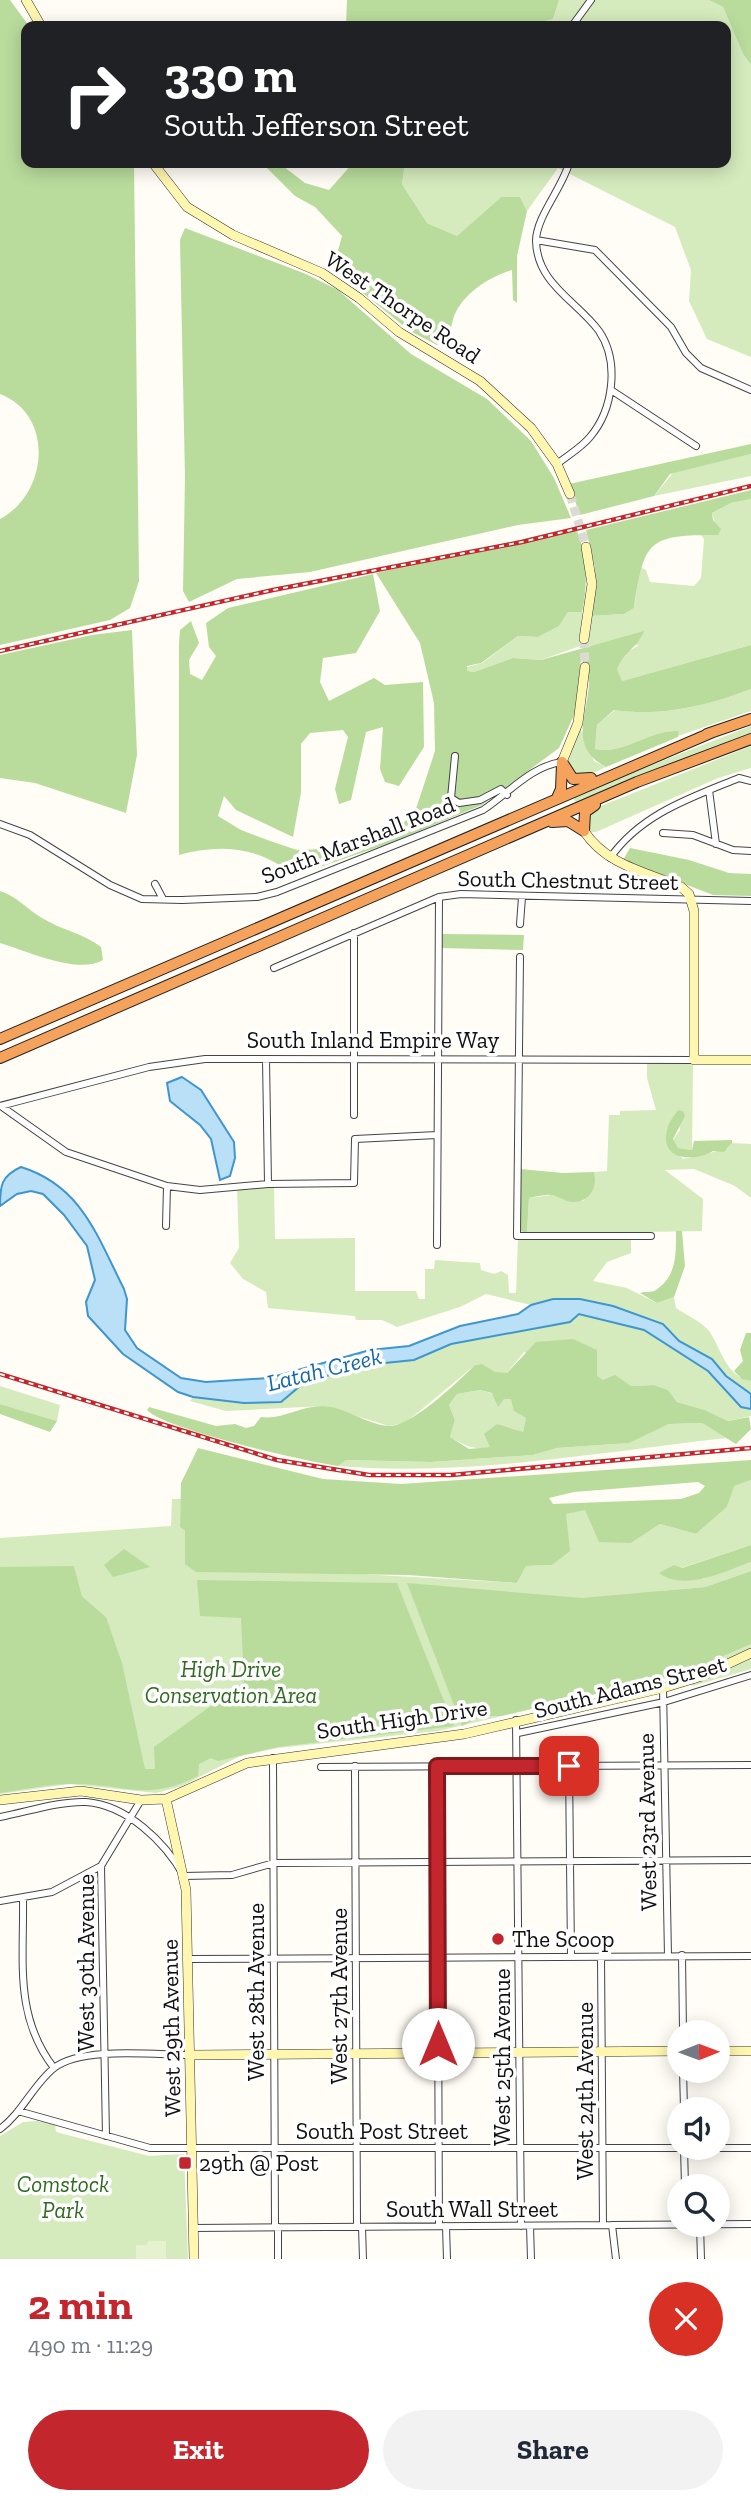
<!DOCTYPE html>
<meta charset="utf-8">
<style>
body{margin:0;font-family:"Zilla Slab",serif;background:#f2f2f3;color:#1f2937;height:100vh;display:flex;flex-direction:column;font-size:26px;white-space:nowrap}
*{box-sizing:border-box;margin:0}
p{font-size:23px;color:#747a83}
.icon{flex:none;width:38px;height:38px;fill:none;stroke:currentColor;stroke-width:2;stroke-linecap:round;stroke-linejoin:round}
.map{position:relative;height:2259px;overflow:hidden}
.drawer{display:flex;flex-direction:column;background:#fff;flex:1}
.drawer>*{flex:none}
.top-card{position:absolute;left:21px;top:21px;width:710px;height:147px;border-radius:14px;box-shadow:0 4px 18px #0003;background:#202124;color:#fff;overflow:hidden}
.needle{width:46px;rotate:89deg}
.buttons{position:absolute;left:667px;top:2020px;display:grid;gap:14px}
.buttons a{display:grid;place-items:center;width:63px;height:63px;border-radius:50%;background:#fff;box-shadow:0 4px 18px #0003;font-size:35px}
.pin{position:absolute;display:grid;place-items:center;width:60px;height:60px;color:#fff;margin:-30px;border-radius:14px;box-shadow:0 4px 10px #0006}
.me{position:absolute;width:77px;margin:-38px;rotate:0deg;stroke-linejoin:round;filter:drop-shadow(0 0 5px #0008)}
.turn{display:flex;align-items:center;gap:24px;height:147px;padding:0 28px;font-size:32px}
.turn .icon{width:91px;height:91px;stroke-width:2.5}
.turn b{display:block;font-size:49px;line-height:60px}
.round{display:grid;place-items:center;flex:none;width:74px;height:74px;border-radius:37px;background:#f2f2f3}
.headline{display:flex;align-items:center;justify-content:space-between;height:119px;padding:0 28px}
h1{font-size:42px;font-weight:800;line-height:52px;color:#c4262e}
.action{display:flex;gap:14px;margin-top:auto;padding:14px 28px}
.action a{flex:1;height:80px;border-radius:42px;background:#c4262e;color:#fff;font-size:28px;font-weight:800;line-height:80px;text-align:center}
.action a+a{background:#f2f2f3;color:#1f2937}
.map>svg:first-child{display:block}
.green{fill:#d5ebbd}
.forest{fill:#b9dc9c;fill-rule:evenodd}
.pitch{fill:#e6f2cf}
.water{fill:#b9e0f7;stroke:#3f96cf;stroke-width:2}
.lines{fill:none;stroke-linecap:round;stroke-linejoin:round}
.secondary-tunnel{stroke:#dbdad3;stroke-width:9;stroke-dasharray:9 4.5;stroke-linecap:butt}
.street-casing{stroke:#444;stroke-width:8}
.secondary-casing{stroke:#333;stroke-width:10}
.highway-casing{stroke:#222;stroke-width:12}
.street{stroke:#fff;stroke-width:6}
.secondary{stroke:#fff6b0;stroke-width:9}
.highway{stroke:#f5a25d;stroke-width:10}
.rail-casing{stroke:#c4262e;stroke-width:4.5}
.rail{stroke:#fff;stroke-width:2;stroke-dasharray:5;stroke-linecap:butt}
.route-casing{stroke:#7f191e;stroke-width:18}
.route{stroke:#c4262e;stroke-width:12}
.poi-dot{fill:#c4262e;stroke:#fff;stroke-width:2.5}
.labels{text-anchor:middle;dominant-baseline:central;stroke-width:7;stroke-linejoin:round;paint-order:stroke}
.street-label{font-size:23px;fill:#111;stroke:#fff}
.park-label{font-size:23px;font-style:italic;fill:#2f6b1f;stroke:#fff}
.poi-label{font-size:23px;fill:#111;stroke:#fff;text-anchor:start}
.water-label{font-size:24px;font-style:italic;fill:#1768a6;stroke:#fff}
</style>
<div class="map">
<svg width="751" height="2259" viewBox="0 0 751 2259">
<rect width="100%" height="100%" fill="#fffdf5"/>
<path class="green" d="M559,0H709L723,7L743,54L751,65V357L707,339L689,301L691,270L675,227L558,168L527,211L520,197H501L457,236L427,223L402,184L405,163H726V26H528L553,19Z
M751,454V476L654,496L673,473Z
M751,499V645L622,681L616,669L621,656L639,645L580,646L541,660L513,658L474,672L467,671V667L482,663L518,636L538,637L559,626L568,612H582L581,640L591,616L624,614L634,608L640,567L646,570L650,582L694,586L701,578L704,539L701,535H718L712,513L731,503Z
M751,689V711L678,736L679,731C649,729 625,755 595,749L597,725L615,710C660,717 708,706 751,689Z
M751,726V733L575,802L573,796Z
M580,727L594,761L606,767C593,773 581,781 569,771L568,761Z
M751,746V768L718,778L596,832H588L586,827L591,810Z
M647,1063H693L692,1150L678,1148L673,1140L680,1130L678,1110L667,1129L666,1140L683,1159L727,1149L732,1143L751,1144V1198L735,1186L694,1169L665,1170L703,1199L702,1231L527,1234L529,1198L551,1195L583,1201C592,1193 597,1185 594,1172L607,1171L609,1115H620V1111L656,1110L647,1078Z
M274,1186L275,1239L355,1238V1291H416L419,1299H425V1269H434L435,1260L480,1263L481,1270L494,1274L501,1271L508,1275L509,1293H516L518,1239H631V1253L607,1262L593,1281L627,1288L657,1303L674,1297L676,1308C686,1315 702,1322 709,1331C721,1348 726,1377 751,1381V1394L726,1376L712,1359L679,1341L663,1324L553,1299L531,1305L486,1294L460,1307L397,1327L382,1320H356L355,1316L268,1308L266,1292L243,1279L230,1263L239,1248L237,1188Z
M579,1314L644,1330L708,1371L741,1407L751,1409V1416L728,1421L705,1410L677,1402L668,1390L654,1385L631,1386L603,1380L524,1352L507,1373H495L482,1364L475,1365L405,1423L389,1426L324,1406L226,1411L190,1401L193,1397L244,1403L280,1402L305,1382L365,1365L414,1360L451,1344L570,1322Z
M0,1386L60,1405L57,1421L0,1404Z
M480,1390L511,1399L526,1418L523,1432C492,1447 482,1457 450,1437L455,1420L449,1405L457,1394Z
M702,1423L727,1438C598,1452 467,1477 338,1466L346,1460L431,1462L533,1455L557,1448L628,1443L669,1424Z
M751,1480V1545L681,1568L674,1565L703,1579L751,1562V1571L705,1587L661,1591L751,1589V1669L693,1686L679,1675L438,1731L278,1748L240,1756L182,1786L156,1793L69,1784L0,1794V1652L106,1617L82,1596L74,1567H0V1538L171,1526L172,1499H181L180,1527L185,1531V1564L517,1583L526,1566L552,1565L565,1514L585,1509L631,1543L660,1524L696,1534L727,1507L733,1486Z
M37,2121L55,2125L56,2132L149,2156L184,2154L188,2259H0V2136L23,2122Z"/>
<path class="forest" d="M0,0H10L29,26H26V163H134L139,581L130,608L110,620L0,645V519C48,494 55,415 0,394Z
M347,0H559L553,19L528,26H346Z
M709,0H751V65L743,54L723,7Z
M262,163H279L305,183L329,190L353,163H405L402,184L427,223L457,236L501,197H520L527,211L517,256V303L513,300L512,270C492,276 470,289 458,308C448,325 456,332 437,345L410,331L333,269L342,236L315,207L295,196Z
M185,228L306,274L338,290L411,354L487,399L531,441L554,478L571,518L518,525L310,572L237,579L189,602L183,591L185,477L180,240Z
M751,444V454L670,474L654,496L580,515L569,484Z
M751,490V499L731,503L712,513L713,520L721,529L718,535C649,535 644,539 634,608L624,614L591,616L595,568L586,530Z
M575,527C588,553 588,585 582,612H568L559,626L538,637L518,636L481,663L467,666V671L474,672L513,658L541,660L644,631C638,648 623,652 617,669L622,681L751,645V689C708,706 660,717 614,710L597,725L595,749C625,755 649,729 679,731L678,737L606,767C572,749 584,723 588,693C590,684 588,674 588,665L581,660L575,713L559,748L482,805L387,844L294,876C261,847 220,843 179,855V644L180,630L191,621L199,643L189,660L190,674L202,680L216,656L209,647L206,623L228,608L373,574L380,611L356,653L323,658L320,682L329,701L374,678L385,685L423,682L424,747L399,786L385,782L380,769L383,727L366,732L351,800L339,804L335,789L348,737L343,730L310,733L301,744V792L293,837L236,810L224,796L218,816L241,830L273,842L297,850L324,849L402,824L415,812L435,751L434,703L420,643L376,573Z
M132,630L137,755L126,813L35,783L0,778V655L92,635Z
M630,848L689,860L729,873L751,874V896L713,895L623,860Z
M0,891C16,896 27,909 42,918C61,930 83,933 101,947L103,960C78,975 27,951 0,943Z
M442,934L524,935L523,950L442,948Z
M678,1110L683,1111L685,1116L673,1139L678,1148L692,1150L694,1141L732,1140V1143L724,1152L713,1151C695,1162 659,1161 667,1130C668,1123 674,1116 678,1110Z
M520,1169L563,1173L594,1172C598,1187 590,1203 572,1202C565,1201 558,1196 551,1195C545,1194 536,1197 529,1198L527,1234L519,1230Z
M676,1231H682L685,1266L674,1297L657,1303L640,1293C645,1291 651,1293 656,1290C677,1276 676,1254 676,1231Z
M746,1333H751V1381L742,1379L734,1371L743,1361L740,1350Z
M573,1339L597,1350V1376L603,1380L615,1375L631,1386L654,1385L668,1390L677,1402L705,1410L728,1421L749,1417L751,1429L736,1444L702,1423L669,1424L629,1443L557,1448L533,1455L431,1462L346,1460L338,1466C305,1461 166,1430 147,1410L149,1407L216,1426L235,1424L246,1428L254,1426L261,1417C282,1420 300,1406 323,1406C346,1407 367,1425 389,1426C411,1427 459,1381 475,1365L482,1364L495,1372L507,1373L536,1342ZM480,1390L492,1393L498,1407L504,1399H511L514,1411L526,1418L523,1432L497,1424L484,1434L490,1447L469,1449L450,1437L455,1420L449,1405L457,1394Z
M0,1404L57,1421L50,1432L0,1414Z
M198,1448L323,1479L401,1484L751,1460V1480L734,1486L727,1507L696,1534L660,1524L631,1543L599,1542L585,1510L566,1514L570,1551L552,1565L526,1566L517,1583L408,1575L196,1572L185,1564V1531L180,1527L181,1483ZM698,1482L705,1486L699,1493L681,1499L553,1504L549,1498L574,1492Z
M751,1545V1562C725,1571 685,1592 659,1573L674,1565L682,1568Z
M124,1549L150,1567L113,1577L104,1565Z
M74,1566L82,1596L106,1617L122,1663L145,1769H155L154,1747L244,1682L241,1618L200,1616L197,1580L397,1583L454,1726L278,1747L218,1761L211,1758L199,1764L198,1776C146,1803 123,1783 71,1784C47,1784 23,1790 0,1793V1567Z
M751,1571V1644L684,1673L500,1716H482L462,1726L407,1583L582,1598L705,1587Z"/>
<path class="pitch" d="M148,2241H166V2259H136V2245H147Z"/>
<path class="water" d="M182,1077L201,1090L234,1142L235,1158L230,1176L220,1180L211,1139L200,1125L170,1101L167,1083Z
M21,1167C82,1186 97,1236 124,1289L127,1299L125,1330L137,1348L181,1378L206,1382L269,1378L370,1350L409,1346L460,1326L518,1314L531,1305L553,1299H580L613,1306L663,1324L679,1341L712,1359L726,1376L751,1394V1409L741,1407L708,1371L644,1330L579,1314L570,1322L451,1344L414,1360L365,1365L305,1382L281,1402L244,1403L193,1397L178,1392L123,1354L88,1316L86,1302L95,1280L87,1246L64,1215L43,1194L31,1191L17,1194L0,1206C0,1186 1,1176 21,1167Z"/>
<g class="lines">
<path class="secondary-tunnel" d="M570,494L586,547
M584,639L585,667"/>
<g class="street-casing">
<path id="street" d="M572,26L591,0
M536,240L595,250L671,327L686,353L701,368L751,390
M611,390L696,446
M557,464C568,455 581,448 590,437C613,410 620,362 599,331C577,301 537,284 536,241C536,217 563,187 569,163
M455,756L451,798L459,803L480,800L501,789L507,795
M709,790L716,844
M0,824L30,835L110,885L142,899L182,900L257,897L277,892L483,810C509,793 531,766 562,762
M663,833L693,835L733,850L751,851
M610,858C641,814 690,798 739,778L751,781
M155,884L163,899
M520,924L522,897
M520,957L517,1236H651
M274,968L439,897L461,894L751,901
M266,1059L268,1184
M0,1106L149,1067L205,1059L694,1060
M1,1106L66,1152L167,1186L200,1190L268,1184L354,1183L355,1139L437,1135
M354,1115V933
M166,1226L167,1186
M437,1245L439,897
M663,1688L668,1956
M516,1720L521,2226
M518,1733L664,1702L751,1675
M273,1758L275,2227
M355,1766L357,2227
M437,1766L439,2226
M569,1766L571,1956
M321,1767L751,1765
M0,1817C27,1812 59,1801 86,1802C127,1805 165,1842 184,1876L232,1875L274,1863L751,1860
M23,1899C24,1961 14,2016 54,2068
M0,1901L52,1892L101,1866
M682,1955L683,2032
M601,1956L603,2225
M189,1959L751,1956
M683,2070L684,2109
M18,2111L150,2148H751
M0,2129C22,2113 33,2085 54,2068C81,2046 156,2055 191,2055
M106,2136L101,1866L141,1800
M684,2147L685,2186
M612,2225L616,2259
M700,2225L701,2259
M446,2226L447,2259
M530,2226L531,2259
M278,2227V2259
M362,2227L363,2259
M193,2228L751,2224"/>
</g>
<g class="secondary-casing">
<path id="secondary" d="M26,0L41,26
M153,163L187,207L233,235L322,273L359,298L399,332L480,381L531,428L557,464L570,494
M584,639L592,584L586,547
M562,762L578,723L585,667
M584,831C606,865 646,872 681,887L689,894L694,911V1060H751
M166,1799L186,1890L194,2259
M0,1800L81,1791L141,1800L166,1799L247,1763L464,1734L663,1688L702,1676L751,1653
M718,2051H751
M191,2055L679,2051"/>
</g>
<g class="highway-casing">
<path id="highway" d="M707,734L751,719
M562,762L573,779L591,778
M557,798L561,789L562,764
M552,822L568,821L584,831
M584,831L585,812L595,805
M0,1039L713,732
M0,1058L637,782L751,739"/>
</g>
<use href="#street" class="street"/>
<use href="#secondary" class="secondary"/>
<use href="#highway" class="highway"/>
<g class="rail-casing">
<path id="rail" d="M0,651L273,590L522,542L751,486
M0,1374L277,1460L369,1475H451L751,1448"/>
</g>
<use href="#rail" class="rail"/>
</g>
<g class="lines">
<g class="route-casing">
<path id="route" d="M438,2044L437,1766H569"/>
</g>
<use href="#route" class="route"/>
</g>
<g class="poi-dot">
<circle cx="498" cy="1939" r="7"/>
<rect x="178" y="2156" width="14" height="14" rx="3.5"/>
</g>
<g class="labels">
<g class="street-label">
<text transform="translate(403 307) rotate(34)">West Thorpe Road</text>
<text transform="translate(358 840) rotate(-21)">South Marshall Road</text>
<text transform="translate(568 880) rotate(1)">South Chestnut Street</text>
<text x="373" y="1040">South Inland Empire Way</text>
<text transform="translate(630 1687) rotate(-14)">South Adams Street</text>
<text transform="translate(402 1719) rotate(-8)">South High Drive</text>
<text transform="translate(647 1822) rotate(-91)">West 23rd Avenue</text>
<text transform="translate(86 1963) rotate(-90)">West 30th Avenue</text>
<text transform="translate(256 1992) rotate(-90)">West 28th Avenue</text>
<text transform="translate(339 1996) rotate(-90)">West 27th Avenue</text>
<text transform="translate(171 2028) rotate(-91)">West 29th Avenue</text>
<text transform="translate(502 2057) rotate(-90)">West 25th Avenue</text>
<text transform="translate(585 2091) rotate(-90)">West 24th Avenue</text>
<text x="382" y="2131">South Post Street</text>
<text x="472" y="2209">South Wall Street</text>
</g>
<g class="park-label">
<text x="231" y="1669">High Drive<tspan x="231" dy="26">Conservation Area</tspan></text>
<text x="63" y="2184">Comstock<tspan x="63" dy="26">Park</tspan></text>
</g>
<g class="poi-label">
<text x="512" y="1939">The Scoop</text>
<text x="199" y="2163">29th @ Post</text>
</g>
<g class="water-label">
<text transform="translate(324 1369) rotate(-14)">Latah Creek</text>
</g>
</g>
</svg>
<div class="buttons">
<a><svg class="needle" viewBox="-14 -14 28 28"><path d="M0-13l5 13h-10z" fill="#e53935"/><path d="M0 13l5-13h-10z" fill="#747a83"/></svg></a>
<a><svg class="icon" aria-label="sound" viewBox="0 0 24 24"><path d="M4 9h4l5-4v14l-5-4H4zM17 9q2 3 0 6"/></svg></a>
<a><svg class="icon" aria-label="search" viewBox="0 0 24 24"><circle cx="10" cy="10" r="6"/><path d="M15 15l6 6"/></svg></a>
</div>
<div class="pin" style="left:569px;top:1766px;background:#d93025"><svg class="icon" aria-label="arrive" viewBox="0 0 24 24"><path d="M6 21V4h12l-3 4 3 4H6"/></svg></div>
<svg class="me" style="left:438px;top:2044px" viewBox="-20 -20 40 40"><circle r="19" fill="#fff"/><path d="M0-13L10 11 0 6-10 11z" fill="#c4262e"/></svg>
<div class="top-card">
<div class="turn"><svg class="icon" aria-label="right" viewBox="0 0 24 24"><path d="M7 20v-9h11M14 6l5 5-5 5"/></svg><div><b>330 m</b>South Jefferson Street</div></div>
</div>
</div>
<section class="drawer">
<div class="headline"><div><h1>2 min</h1><p>490 m · 11:29</p></div><a class="round" style="background:#d93025;color:#fff"><svg class="icon" aria-label="close" viewBox="0 0 24 24"><path d="M6 6l12 12M18 6L6 18"/></svg></a></div>
<div class="action"><a>Exit</a><a>Share</a></div>
</section>
